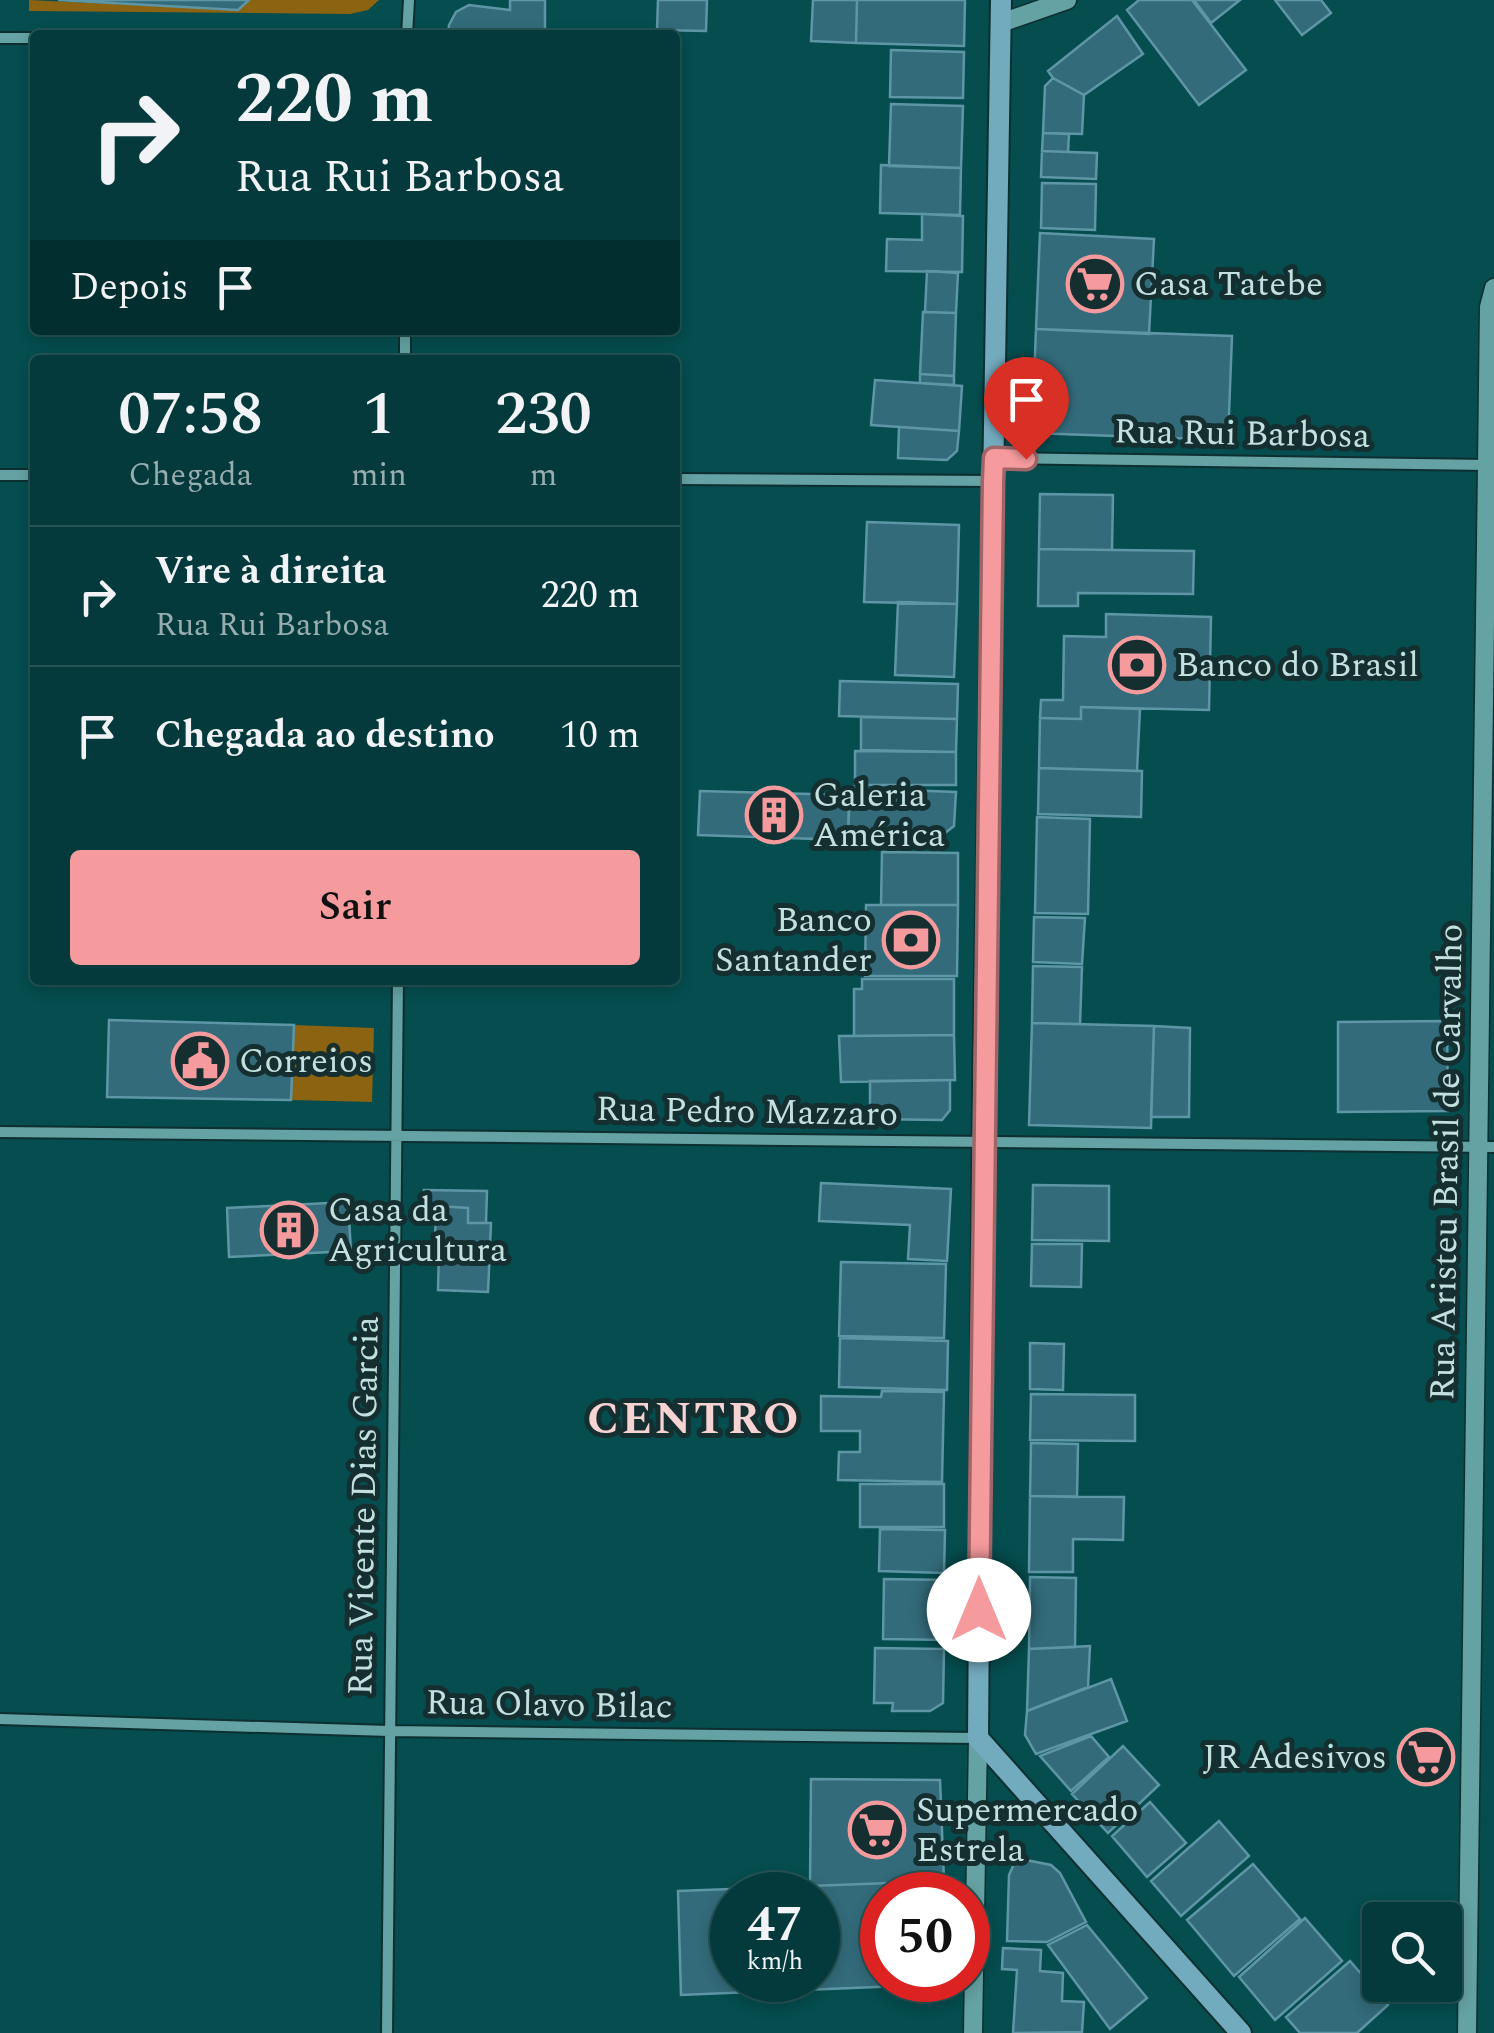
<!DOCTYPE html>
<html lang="pt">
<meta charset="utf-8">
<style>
body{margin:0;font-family:Spectral,serif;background:#124546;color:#f1f3f6;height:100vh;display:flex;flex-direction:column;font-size:38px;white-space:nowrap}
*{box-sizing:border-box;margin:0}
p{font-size:32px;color:#97adaf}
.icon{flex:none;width:55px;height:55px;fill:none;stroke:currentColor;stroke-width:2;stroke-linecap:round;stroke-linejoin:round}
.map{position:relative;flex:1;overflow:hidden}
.sheet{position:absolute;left:30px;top:355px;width:650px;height:630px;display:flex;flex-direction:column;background:#043a3b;border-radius:10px;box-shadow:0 5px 15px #0003,0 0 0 2px #255455}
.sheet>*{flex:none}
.banner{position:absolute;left:30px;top:30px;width:650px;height:305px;border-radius:10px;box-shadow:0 5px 15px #0003,0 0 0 2px #255455;background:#043a3b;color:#f1f3f6;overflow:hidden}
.buttons{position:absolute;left:1362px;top:1902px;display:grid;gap:20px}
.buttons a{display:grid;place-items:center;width:100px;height:100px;border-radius:10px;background:#043a3b;box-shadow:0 5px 15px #0003,0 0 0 2px #255455;font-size:50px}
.speed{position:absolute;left:710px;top:1872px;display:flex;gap:20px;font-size:50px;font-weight:700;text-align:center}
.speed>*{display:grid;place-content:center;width:130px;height:130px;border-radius:50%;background:#043a3b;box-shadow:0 5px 15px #0003,0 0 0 2px #255455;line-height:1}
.speed small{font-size:25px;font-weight:400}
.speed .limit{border:15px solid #d22;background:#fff;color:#111}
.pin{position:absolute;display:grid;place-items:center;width:85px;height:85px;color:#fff;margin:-102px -42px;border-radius:50% 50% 50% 0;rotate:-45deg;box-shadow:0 0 10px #0007}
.pin .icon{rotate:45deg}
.me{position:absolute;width:110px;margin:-55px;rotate:0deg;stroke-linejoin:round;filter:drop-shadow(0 0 8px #0008)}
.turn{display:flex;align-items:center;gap:35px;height:210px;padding:0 40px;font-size:45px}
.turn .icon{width:130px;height:130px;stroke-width:2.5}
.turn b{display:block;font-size:70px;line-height:85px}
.then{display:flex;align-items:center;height:95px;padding:0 40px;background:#0003;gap:20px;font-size:38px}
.eta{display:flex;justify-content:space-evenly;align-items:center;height:170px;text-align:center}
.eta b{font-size:60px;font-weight:600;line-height:70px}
.button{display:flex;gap:20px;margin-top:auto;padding:20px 40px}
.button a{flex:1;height:115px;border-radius:10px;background:#f59b9e;color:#111;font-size:40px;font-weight:600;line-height:115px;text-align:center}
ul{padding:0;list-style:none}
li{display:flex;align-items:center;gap:30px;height:140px;padding:0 40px;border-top:2px solid #255455}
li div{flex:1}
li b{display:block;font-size:38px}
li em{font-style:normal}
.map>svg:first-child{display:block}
.green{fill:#8c6311}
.building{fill:#336b7a;stroke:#5e96a6;stroke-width:2.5;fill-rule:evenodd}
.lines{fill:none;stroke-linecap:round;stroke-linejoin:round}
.minor-casing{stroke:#0e2f30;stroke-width:14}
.tertiary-casing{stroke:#0e2f30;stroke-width:21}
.secondary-casing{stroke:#0e2f30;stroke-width:24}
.minor{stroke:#65a2a3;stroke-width:10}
.tertiary{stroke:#65a2a3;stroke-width:18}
.secondary{stroke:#72aabe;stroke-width:20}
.route-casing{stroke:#9f6567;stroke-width:25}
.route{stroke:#f59b9e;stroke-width:18}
.labels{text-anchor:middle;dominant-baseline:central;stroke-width:10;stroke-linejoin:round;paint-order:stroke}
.poi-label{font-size:35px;fill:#c3e0e1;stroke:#152e2f;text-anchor:start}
.street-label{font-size:35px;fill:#c3e0e1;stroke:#152e2f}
.district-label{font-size:45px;font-weight:bold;letter-spacing:2.5px;fill:#f7d3d3;stroke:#152e2f}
</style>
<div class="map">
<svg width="1494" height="2033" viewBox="0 0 1494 2033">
<rect width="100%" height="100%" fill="#054d4f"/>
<path class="green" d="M29,0L238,10L249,0H379L368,10L350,14L29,11Z
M294,1025L374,1028L372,1102L291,1100Z"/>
<path class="building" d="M58,0H249L238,10Z
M510,0H545V35H448L449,25L456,12L469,5L510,10Z
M658,0H707L706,31L657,30Z
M813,0H857L856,43L811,41Z
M857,0H965L964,46L856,43Z
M1139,0H1192L1246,70L1199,105L1127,10Z
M1194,0H1240L1211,23Z
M1275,0H1321L1331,13L1302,35Z
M1117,16L1143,54L1084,95L1053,78L1048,71Z
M891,50L964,52L963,98L890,97Z
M1053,78L1084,95L1082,134L1043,133L1045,86Z
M891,104L963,106L961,168L889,166Z
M1043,133L1069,134L1068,152L1042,151Z
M1042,151L1097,153L1096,179L1041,177Z
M881,165L961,168L960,215L880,213Z
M1042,183L1096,184L1095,230L1041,228Z
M922,214L963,216L962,272L886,271L887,239L922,240Z
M1040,233L1154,239L1149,334L1036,329Z
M927,271L958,273L956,313L925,312Z
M923,312L956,313L954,376L920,374Z
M1036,329L1232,336L1228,440L1032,433Z
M920,374L954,376V385L920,383Z
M875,380L962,386L959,431L871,425Z
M899,427L959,431L957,451L947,460L898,458Z
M1040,494L1113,495L1112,550L1039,549Z
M867,522L959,525L957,604L864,602Z
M1039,549L1194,551L1193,594L1078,593V606H1038Z
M898,602L957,604L954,677L895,675Z
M1106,614L1211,617L1209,710L1081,707V719L1040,718L1041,700H1063L1064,636L1106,637Z
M840,681L958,684L957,719L839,716Z
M1081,707L1140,709L1137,771L1039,768L1040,718L1081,719Z
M861,717L957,719L956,752L861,750Z
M855,751L956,752V785H855Z
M1039,768L1142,771L1141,817L1038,814Z
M850,788L956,792L954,826L940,837L848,835Z
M700,791L849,795L848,840L698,835Z
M1037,817L1090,819L1088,914L1035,913Z
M882,852L958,853V905H881Z
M866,905H958L957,976H865Z
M1034,917L1085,918L1082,964L1033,962Z
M1033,966L1082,967L1080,1024L1032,1023Z
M862,979H954V1035L854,1036V989H862Z
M109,1020L294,1025L291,1100L107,1097Z
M1447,1021L1448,1111L1338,1112V1022Z
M1032,1023L1154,1026L1151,1128L1029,1125Z
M1154,1026L1190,1028L1189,1117H1151Z
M954,1035L955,1080L841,1082L839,1036Z
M950,1080V1110L942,1120L870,1119V1081Z
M821,1183L951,1189L947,1261L908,1259L910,1225L819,1221Z
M1033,1185L1109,1186V1241L1032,1240Z
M424,1190L487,1191L486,1223H468V1208L437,1206L436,1213H423Z
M348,1202L351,1251L229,1257L227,1208Z
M437,1206L468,1208V1223H491L488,1292L438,1290L439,1248H434Z
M1032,1244H1082L1081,1287L1031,1286Z
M841,1262L946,1264L944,1338L839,1336Z
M840,1338L948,1341L947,1390L839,1387Z
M1030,1343L1064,1344L1063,1390L1030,1389Z
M882,1391L944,1392L942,1482L838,1480L839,1452H860V1431H821V1396L881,1397Z
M1031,1394L1135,1395V1441L1030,1440Z
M1031,1443L1078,1444L1077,1497L1030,1496Z
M860,1484H944V1527H860Z
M1030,1496L1124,1497L1123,1540L1073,1539V1572H1029Z
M880,1529L945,1530L944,1573L879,1571Z
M1030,1577L1076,1578L1075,1647L1029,1649Z
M884,1579L950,1580L948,1640L883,1639Z
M1090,1646L1088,1687L1027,1711L1029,1649Z
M875,1648L944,1649L943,1703L930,1711H892L893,1703H874Z
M1111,1679L1127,1721L1036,1754L1025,1735L1027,1711Z
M1091,1736L1109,1757L1071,1791L1040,1756Z
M1123,1746L1159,1785L1108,1833L1072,1794Z
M811,1779L940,1780L944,1881L810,1886Z
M1150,1802L1186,1843L1147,1877L1112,1836Z
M1219,1821L1249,1856L1181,1916L1151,1881Z
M1026,1860L1051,1865L1060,1873L1086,1922L1047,1942L1007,1941L1009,1875L1014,1864Z
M1253,1864L1300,1919L1234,1976L1187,1920Z
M944,1881L945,1895H882V1980H948V1984L681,1995L678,1891ZM732,1895H818V1980H732Z
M1305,1918L1342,1961L1275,2020L1239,1977Z
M1087,1925L1147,1998L1110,2029L1048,1945Z
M1003,1948L1041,1950L1040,1971L1063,1973L1062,2001L1084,2002L1082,2032L1013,2033L1017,1970L1002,1969Z
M1350,1961L1388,2005L1357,2033H1300L1286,2017Z"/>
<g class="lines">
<g class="minor-casing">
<path id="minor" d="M407,35L409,0
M0,38H35
M405,360V330
M994,458L1489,465
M0,475H35
M675,479L993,481
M0,1132L1494,1147
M0,1719L389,1731L978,1738
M387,2033L398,980"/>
</g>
<g class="tertiary-casing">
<path id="tertiary" d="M1001,23L1067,0
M973,2033L978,1738
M1467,2033L1489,307L1494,288"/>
</g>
<g class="secondary-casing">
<path id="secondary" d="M1001,0L983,1096L978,1738L1241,2033"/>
</g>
<use href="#minor" class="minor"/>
<use href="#tertiary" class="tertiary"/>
<use href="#secondary" class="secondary"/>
</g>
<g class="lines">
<g class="route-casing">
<path id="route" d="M979,1610L993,482L994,458L1026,459"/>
</g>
<use href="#route" class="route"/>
</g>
<defs>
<g id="supermarket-ring" transform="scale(2.875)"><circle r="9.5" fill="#152e2f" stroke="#f59b9e" stroke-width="1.5"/><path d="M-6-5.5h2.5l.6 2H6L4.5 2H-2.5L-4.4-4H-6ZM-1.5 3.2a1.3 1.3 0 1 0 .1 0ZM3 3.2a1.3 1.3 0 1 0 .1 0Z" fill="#f59b9e"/></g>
<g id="bank-ring" transform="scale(2.875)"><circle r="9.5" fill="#152e2f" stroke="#f59b9e" stroke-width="1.5"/><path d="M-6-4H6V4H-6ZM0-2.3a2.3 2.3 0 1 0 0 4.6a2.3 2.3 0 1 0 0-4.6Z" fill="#f59b9e"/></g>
<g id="building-ring" transform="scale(2.875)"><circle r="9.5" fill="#152e2f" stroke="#f59b9e" stroke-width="1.5"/><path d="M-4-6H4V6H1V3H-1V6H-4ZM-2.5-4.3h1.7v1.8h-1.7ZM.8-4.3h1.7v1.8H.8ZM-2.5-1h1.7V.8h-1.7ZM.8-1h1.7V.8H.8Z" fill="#f59b9e"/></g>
<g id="civic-ring" transform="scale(2.875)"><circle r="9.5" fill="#152e2f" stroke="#f59b9e" stroke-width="1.5"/><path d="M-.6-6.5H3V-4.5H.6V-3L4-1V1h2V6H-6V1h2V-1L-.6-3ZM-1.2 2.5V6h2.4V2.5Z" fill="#f59b9e"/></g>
</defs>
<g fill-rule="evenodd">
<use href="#supermarket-ring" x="1095" y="284"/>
<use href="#bank-ring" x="1137" y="665"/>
<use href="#building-ring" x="774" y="815"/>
<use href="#bank-ring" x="911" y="940"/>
<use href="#civic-ring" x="200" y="1061"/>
<use href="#building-ring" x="289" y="1230"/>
<use href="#supermarket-ring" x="1426" y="1757"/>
<use href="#supermarket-ring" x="877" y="1830"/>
</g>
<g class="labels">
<g class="poi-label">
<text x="1134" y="284">Casa Tatebe</text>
<text x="1176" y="665">Banco do Brasil</text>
<text x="813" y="795">Galeria<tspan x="813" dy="40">América</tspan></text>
<text x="872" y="920" text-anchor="end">Banco<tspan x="872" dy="40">Santander</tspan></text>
<text x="239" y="1061">Correios</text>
<text x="328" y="1210">Casa da<tspan x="328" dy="40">Agricultura</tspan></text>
<text x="1387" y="1757" text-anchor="end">JR Adesivos</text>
<text x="916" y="1810">Supermercado<tspan x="916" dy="40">Estrela</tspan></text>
</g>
<g class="street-label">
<text transform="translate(1242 434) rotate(1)">Rua Rui Barbosa</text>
<text transform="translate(747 1112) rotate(1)">Rua Pedro Mazzaro</text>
<text transform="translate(1447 1162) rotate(-89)">Rua Aristeu Brasil de Carvalho</text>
<text transform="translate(364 1506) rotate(-89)">Rua Vicente Dias Garcia</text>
<text transform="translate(549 1705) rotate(1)">Rua Olavo Bilac</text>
</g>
<g class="district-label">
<text x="694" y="1419">CENTRO</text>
</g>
</g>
</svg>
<div class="buttons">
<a><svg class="icon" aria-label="search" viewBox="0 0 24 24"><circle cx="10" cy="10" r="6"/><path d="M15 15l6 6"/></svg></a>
</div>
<div class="speed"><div>47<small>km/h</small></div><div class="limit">50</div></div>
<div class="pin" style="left:1026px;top:459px;background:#d93025"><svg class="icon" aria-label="arrive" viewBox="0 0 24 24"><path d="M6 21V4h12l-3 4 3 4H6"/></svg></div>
<svg class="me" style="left:979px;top:1610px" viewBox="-20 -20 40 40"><circle r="19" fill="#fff"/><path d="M0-13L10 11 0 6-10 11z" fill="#f59b9e"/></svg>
<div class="banner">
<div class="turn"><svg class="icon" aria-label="right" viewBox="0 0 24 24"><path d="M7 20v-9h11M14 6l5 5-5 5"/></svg><div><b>220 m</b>Rua Rui Barbosa</div></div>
<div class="then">Depois<svg class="icon" aria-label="arrive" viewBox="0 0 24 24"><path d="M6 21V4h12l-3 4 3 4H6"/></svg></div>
</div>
<section class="sheet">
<div class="eta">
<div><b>07:58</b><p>Chegada</p></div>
<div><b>1</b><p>min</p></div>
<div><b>230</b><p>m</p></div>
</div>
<ul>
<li><svg class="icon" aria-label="right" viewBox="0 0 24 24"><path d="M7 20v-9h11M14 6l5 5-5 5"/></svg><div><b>Vire à direita</b><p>Rua Rui Barbosa</p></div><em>220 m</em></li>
<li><svg class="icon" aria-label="arrive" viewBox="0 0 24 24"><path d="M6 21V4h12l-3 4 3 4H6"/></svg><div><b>Chegada ao destino</b></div><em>10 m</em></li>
</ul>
<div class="button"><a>Sair</a></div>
</section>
</div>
